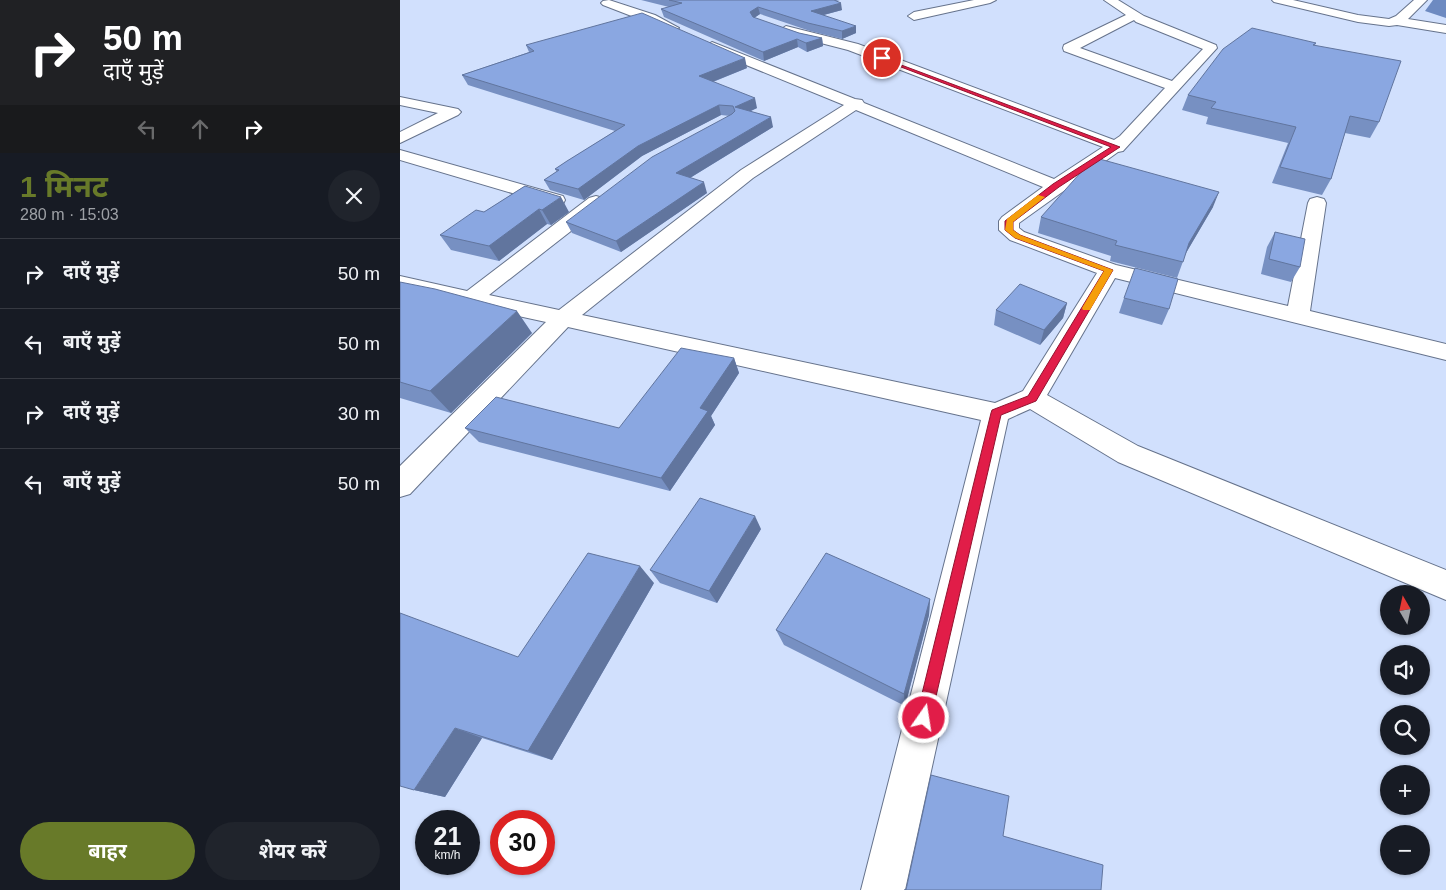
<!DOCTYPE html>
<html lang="hi">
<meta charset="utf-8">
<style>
body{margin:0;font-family:Arial,"Noto Sans Devanagari",sans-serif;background:#20242c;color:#f1f3f6;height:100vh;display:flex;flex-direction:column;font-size:19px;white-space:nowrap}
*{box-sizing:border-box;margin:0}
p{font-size:16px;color:#9ea1a6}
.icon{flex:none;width:28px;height:28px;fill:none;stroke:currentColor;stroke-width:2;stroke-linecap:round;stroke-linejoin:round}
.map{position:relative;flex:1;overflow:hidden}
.sheet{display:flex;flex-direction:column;background:#171b24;width:400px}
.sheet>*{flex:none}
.top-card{background:#202124;color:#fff;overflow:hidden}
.needle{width:32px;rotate:351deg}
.buttons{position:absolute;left:980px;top:585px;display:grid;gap:10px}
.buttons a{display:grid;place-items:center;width:50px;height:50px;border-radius:50%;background:#171b24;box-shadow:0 1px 4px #0004;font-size:25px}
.speed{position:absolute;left:15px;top:810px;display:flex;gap:10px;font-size:25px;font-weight:700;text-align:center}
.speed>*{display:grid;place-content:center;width:65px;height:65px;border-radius:50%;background:#171b24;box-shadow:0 1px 4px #0004;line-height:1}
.speed small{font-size:12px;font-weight:400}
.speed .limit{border:8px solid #d22;background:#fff;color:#111}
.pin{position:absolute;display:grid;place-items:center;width:42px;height:42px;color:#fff;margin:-21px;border:2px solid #fff;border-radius:50%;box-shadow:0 1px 5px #0007}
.me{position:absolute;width:55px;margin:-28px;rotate:13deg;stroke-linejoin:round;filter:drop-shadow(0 0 4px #0008)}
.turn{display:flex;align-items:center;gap:18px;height:105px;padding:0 20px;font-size:22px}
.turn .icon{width:65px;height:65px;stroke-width:2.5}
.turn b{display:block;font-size:35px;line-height:42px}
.lanes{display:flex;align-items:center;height:48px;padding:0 20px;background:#0003;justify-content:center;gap:25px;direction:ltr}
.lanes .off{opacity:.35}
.round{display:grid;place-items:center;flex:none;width:52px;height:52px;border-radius:26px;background:#20242c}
.head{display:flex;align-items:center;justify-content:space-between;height:85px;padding:0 20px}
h1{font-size:30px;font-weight:700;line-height:38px;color:#687a29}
.action{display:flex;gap:10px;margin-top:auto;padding:10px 20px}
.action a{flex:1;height:58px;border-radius:30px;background:#687a29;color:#fff;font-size:20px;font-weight:700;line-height:58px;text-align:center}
.action a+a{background:#20242c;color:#f1f3f6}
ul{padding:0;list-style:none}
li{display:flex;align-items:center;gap:15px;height:70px;padding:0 20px;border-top:1px solid #363941}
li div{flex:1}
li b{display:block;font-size:19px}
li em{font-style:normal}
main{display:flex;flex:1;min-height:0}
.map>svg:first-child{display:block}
.water{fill:#6d8ac1}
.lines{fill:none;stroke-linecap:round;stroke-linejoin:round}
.minor-casing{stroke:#66738c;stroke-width:2}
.minor{fill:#fff;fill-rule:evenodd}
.wall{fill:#7790c2}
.shaded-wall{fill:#61759e}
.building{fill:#8aa7e1;stroke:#61759e}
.route{fill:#e11d48;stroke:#92132f}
.slow{fill:#f59e0b}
</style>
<main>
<section class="sheet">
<div class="top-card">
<div class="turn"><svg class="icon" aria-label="right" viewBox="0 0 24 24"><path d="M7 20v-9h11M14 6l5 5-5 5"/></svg><div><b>50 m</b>दाएँ मुड़ें</div></div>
<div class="lanes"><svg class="icon off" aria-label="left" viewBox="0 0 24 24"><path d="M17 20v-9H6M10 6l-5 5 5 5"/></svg><svg class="icon off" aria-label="ahead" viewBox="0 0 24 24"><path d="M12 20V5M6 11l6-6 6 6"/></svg><svg class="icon" aria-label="right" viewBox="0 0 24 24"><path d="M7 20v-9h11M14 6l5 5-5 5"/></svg></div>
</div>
<div class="head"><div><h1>1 मिनट</h1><p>280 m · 15:03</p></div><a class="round"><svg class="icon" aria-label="close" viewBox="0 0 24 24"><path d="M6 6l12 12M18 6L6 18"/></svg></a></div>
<ul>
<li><svg class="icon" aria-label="right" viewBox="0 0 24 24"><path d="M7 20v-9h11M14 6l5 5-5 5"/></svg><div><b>दाएँ मुड़ें</b></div><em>50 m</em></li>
<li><svg class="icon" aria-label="left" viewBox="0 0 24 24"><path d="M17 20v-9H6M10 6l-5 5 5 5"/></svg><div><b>बाएँ मुड़ें</b></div><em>50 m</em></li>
<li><svg class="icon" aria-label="right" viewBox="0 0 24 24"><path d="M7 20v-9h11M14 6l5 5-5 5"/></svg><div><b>दाएँ मुड़ें</b></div><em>30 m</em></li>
<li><svg class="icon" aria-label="left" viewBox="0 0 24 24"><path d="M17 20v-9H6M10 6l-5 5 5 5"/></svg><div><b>बाएँ मुड़ें</b></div><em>50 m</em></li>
</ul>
<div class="action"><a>बाहर</a><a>शेयर करें</a></div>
</section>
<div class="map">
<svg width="1046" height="890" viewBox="0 0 1046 890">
<rect width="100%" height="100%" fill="#d1e0fd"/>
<path class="water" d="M1033,0H1046V18L1025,11Z"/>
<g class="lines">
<g class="minor-casing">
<path id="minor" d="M209,0L255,15L279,28L273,32L203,5L201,3L203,1Z
M574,0H596L590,3L514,20L508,16L514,12Z
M704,0H718L744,16L816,45L817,48L723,151L718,152L619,223V228L624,232L716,265L888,306L908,203L910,199L917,197L924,199L926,203L910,311L1046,344V360L715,278L647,395L738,446L1046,570V600L718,462L630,409L608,419L505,890H461L581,420L168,327L10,494L0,497V466L146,322L0,290V276L67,291L189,198L196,196L203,198L205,202L203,206L89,295L159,310L341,170L444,105L307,49L306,46L312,42L455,99L462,100L464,103L654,179L703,147L448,50L382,33L380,30L386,26L458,44L714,140L720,136L765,88L664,51L663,48L664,45L726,15ZM734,20L736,22L803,49L772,81L680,48ZM456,110L643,187L602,217L599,221V230L610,240L697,273L623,391L595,403L182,315L353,178Z
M872,0H893L958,15L989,19L996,16L1014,0H1027L1008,19L1046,25V33L997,25L989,26L958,22L874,2Z
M0,97L58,109L61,112L58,115L0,143V132L38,113L0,105Z
M0,150L163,196L165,200L163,204L156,206L0,160Z"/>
</g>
<use href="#minor" class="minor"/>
</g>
<path class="wall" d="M241,0H440L436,1L442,10L424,15L456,33L442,39L410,31L360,14L354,18L399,33L422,38L423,46L407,52L398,47L364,61L264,17L261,9L269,7Z
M916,43L915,45L979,122L970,138L945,133L931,179L922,195L872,183L888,143L806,124L808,117L782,110L788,95Z
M126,45L347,68L313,82L357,108L351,111L373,127L290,178L307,193L221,252L172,233L166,222L330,116L321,115L242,156L184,200L150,190L144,180L157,172L155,169L215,131L68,85L62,75L129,52Z
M125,186L169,212L151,225L147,224L99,261L51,250L40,235L84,212Z
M813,207L786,253L777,278L710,261L711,256L638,233L641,217Z
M875,232L900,267L891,282L861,274L867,247Z
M0,282L132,333L51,413L0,398Z
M724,298L769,309L762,325L719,313Z
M667,303L663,318L640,345L594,325L596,310Z
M334,358L339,373L311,416L315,425L270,491L79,442L65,428H219Z
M361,529L317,603L260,583L250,570Z
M254,583L152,760L82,738L45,797L14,790L118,657Z
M530,599L529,615L505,706L384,645L376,630Z"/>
<path class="shaded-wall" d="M441,3L442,10L412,18L411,11Z
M358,7L360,14L351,20L350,12Z
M456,26V33L442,39V31Z
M422,38L423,46L407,52L406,43Z
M397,39L398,47L364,61L363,52Z
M345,58L347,68L302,86L299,76Z
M355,98L357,108L337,117L335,107Z
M319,105L321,115L242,156L184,200L178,189L238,146Z
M371,117L373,127L280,184L276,173Z
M304,182L307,193L221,252L216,241Z
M819,192L813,207L783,258L789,243Z
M161,197L169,212L151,225L142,210Z
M139,209L147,224L99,261L89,246Z
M667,303L663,318L640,345L644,330Z
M117,311L132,333L51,413L30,391Z
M334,358L339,373L311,416L315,425L270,491L261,478L300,408Z
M355,516L361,529L317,603L309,591Z
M240,566L254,583L152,760L128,751Z
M530,599L529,615L505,706L504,694Z
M55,728L82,738L45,797L14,790Z"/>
<path class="building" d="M269,0H434L441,3L411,11L456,26L442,31L408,23L358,7L350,12L353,17L399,33L422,38L406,43L397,39L363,52L261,9L282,3Z
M242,13L345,58L299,76L355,98L335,107L371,117L276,173L304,182L216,241L166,222L252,157L332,114L335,111L333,106L319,105L238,146L178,189L144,180L159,170L155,169L167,161L225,125L62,75L134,51L126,45Z
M852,28L916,43L913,45L1001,61L979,122L950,116L931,179L880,167L896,127L811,108L816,102L788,95L823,49Z
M696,158L819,192L789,243L783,262L715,245L717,241L641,217L690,162Z
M125,186L161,197L142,210L139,209L89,246L40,235L76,210L84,212Z
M875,232L905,239L900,267L869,259Z
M735,268L778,279L769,309L724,298Z
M0,282L35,289L117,311L30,391L0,382Z
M620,284L667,303L644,330L596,310Z
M281,348L334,358L300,408L308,411L261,478L65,428L96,397L219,428Z
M300,498L355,516L309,591L250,570Z
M188,553L240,566L128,751L55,728L14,790L0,786V613L118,657Z
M426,553L530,599L504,694L376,630Z
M531,775L609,796L603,836L703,865L701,890H504H506Z"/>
<path class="route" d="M480,57L720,147L659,187L613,222V230L620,235L713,270L636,401L601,415L531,718L529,724L524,726L518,724L516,718L591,413L592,410L628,396L704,271L615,238L605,230V221L653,184L711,147L480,59Z"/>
<path class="slow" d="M638,195L645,197L613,222V230L620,235L713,270L690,310H683L682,308L704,271L615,238L605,230L607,219Z"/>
</svg>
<div class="buttons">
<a><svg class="needle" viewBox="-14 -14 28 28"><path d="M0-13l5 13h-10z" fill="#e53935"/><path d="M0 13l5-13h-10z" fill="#9ea1a6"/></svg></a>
<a><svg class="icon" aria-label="sound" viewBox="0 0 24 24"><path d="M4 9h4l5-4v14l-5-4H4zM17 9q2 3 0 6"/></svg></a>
<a><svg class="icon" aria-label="search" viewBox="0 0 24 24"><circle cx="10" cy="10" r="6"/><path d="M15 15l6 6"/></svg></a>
<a>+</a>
<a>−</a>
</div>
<div class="speed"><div>21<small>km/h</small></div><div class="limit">30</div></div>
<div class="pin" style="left:482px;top:58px;background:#d93025"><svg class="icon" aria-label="arrive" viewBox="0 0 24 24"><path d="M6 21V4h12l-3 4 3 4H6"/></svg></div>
<svg class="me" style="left:524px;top:718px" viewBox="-20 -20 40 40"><circle r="17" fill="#e11d48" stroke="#fff" stroke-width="3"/><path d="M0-11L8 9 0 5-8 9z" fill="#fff"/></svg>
</div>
</main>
